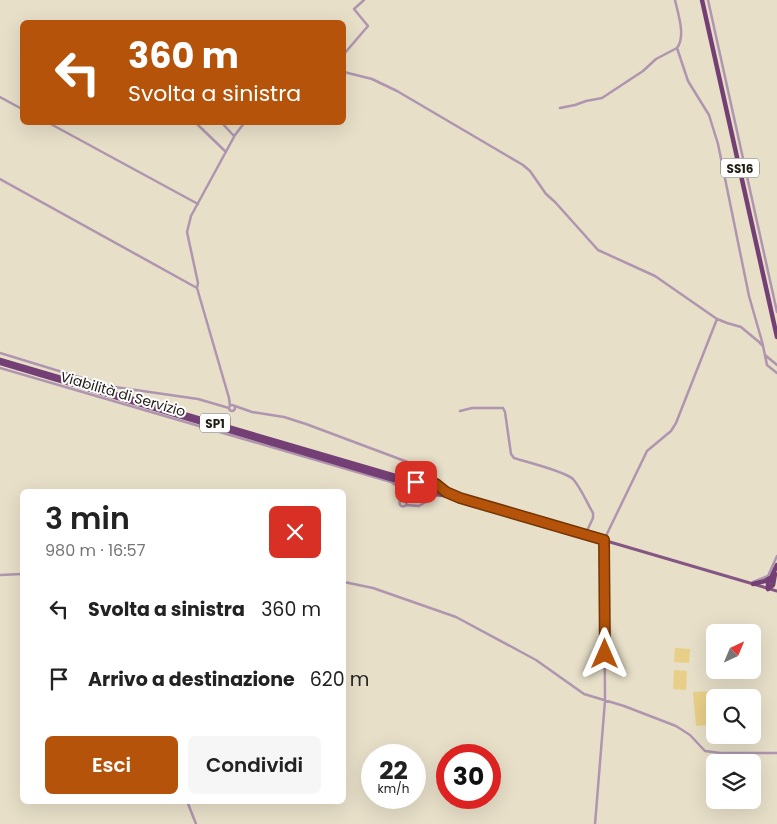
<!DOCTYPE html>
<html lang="it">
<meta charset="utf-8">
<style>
body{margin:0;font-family:Poppins,sans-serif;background:#f6f6f6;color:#222;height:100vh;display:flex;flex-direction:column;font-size:19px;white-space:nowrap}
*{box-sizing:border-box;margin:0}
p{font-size:16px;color:#767676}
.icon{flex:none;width:28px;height:28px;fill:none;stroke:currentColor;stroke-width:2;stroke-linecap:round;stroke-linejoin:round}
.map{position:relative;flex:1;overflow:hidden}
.panel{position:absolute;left:20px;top:489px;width:326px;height:315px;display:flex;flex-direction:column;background:#fff;border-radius:8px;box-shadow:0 5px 20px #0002}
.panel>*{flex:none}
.top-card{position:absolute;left:20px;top:20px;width:326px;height:105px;border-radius:8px;box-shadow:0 5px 20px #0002;background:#b45309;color:#fff;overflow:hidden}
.needle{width:32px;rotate:44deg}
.tools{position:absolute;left:706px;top:624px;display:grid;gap:10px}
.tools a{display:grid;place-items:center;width:55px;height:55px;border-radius:8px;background:#fff;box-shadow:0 5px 20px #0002;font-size:25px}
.speed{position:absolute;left:361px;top:744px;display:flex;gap:10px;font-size:25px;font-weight:700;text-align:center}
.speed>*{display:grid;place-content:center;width:65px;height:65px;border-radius:50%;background:#fff;box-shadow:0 5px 20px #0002;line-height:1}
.speed small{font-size:12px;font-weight:400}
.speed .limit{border:8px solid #d22;background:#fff;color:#111}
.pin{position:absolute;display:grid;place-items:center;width:42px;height:42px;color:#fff;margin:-21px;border-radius:10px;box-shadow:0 2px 8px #0006}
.me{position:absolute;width:55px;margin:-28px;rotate:0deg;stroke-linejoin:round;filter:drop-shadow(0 0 4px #0008)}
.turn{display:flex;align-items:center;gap:18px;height:105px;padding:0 25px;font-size:22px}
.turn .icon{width:65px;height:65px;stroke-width:2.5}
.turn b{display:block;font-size:35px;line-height:42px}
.round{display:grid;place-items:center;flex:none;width:52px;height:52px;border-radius:8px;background:#f6f6f6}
.head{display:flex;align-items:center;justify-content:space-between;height:85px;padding:0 25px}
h1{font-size:30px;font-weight:600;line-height:38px}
.button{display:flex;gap:10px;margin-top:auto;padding:10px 25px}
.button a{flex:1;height:58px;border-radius:8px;background:#b45309;color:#fff;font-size:20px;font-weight:600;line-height:58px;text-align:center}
.button a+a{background:#f6f6f6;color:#222}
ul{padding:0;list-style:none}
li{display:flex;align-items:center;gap:15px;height:70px;padding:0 25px}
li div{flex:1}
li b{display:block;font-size:19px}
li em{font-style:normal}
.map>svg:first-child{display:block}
.green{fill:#e8cf87}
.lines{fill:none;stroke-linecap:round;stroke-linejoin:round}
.minor{stroke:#af95af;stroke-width:2.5}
.major{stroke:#855684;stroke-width:3}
.highway{stroke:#743f75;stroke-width:4.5}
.route-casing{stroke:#753606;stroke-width:12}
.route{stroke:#b45309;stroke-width:9}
.labels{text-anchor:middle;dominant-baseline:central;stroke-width:4;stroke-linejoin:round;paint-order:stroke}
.shield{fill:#fff;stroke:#63615b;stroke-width:1}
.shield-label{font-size:12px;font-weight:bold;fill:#201d15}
.street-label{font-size:14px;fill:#201d15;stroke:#fff}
</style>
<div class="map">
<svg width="777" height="824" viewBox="0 0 777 824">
<rect width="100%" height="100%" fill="#e7dfc8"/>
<path class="green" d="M675,648L690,649L689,663L674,662Z
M674,670L687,671L686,690L673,689Z
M713,691L715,724L696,726L693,692Z"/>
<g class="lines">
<path class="minor" d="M675,0C678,14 686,36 677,48L688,81L709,115L718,144L749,296L763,345
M708,0L777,312
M344,54L368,26L354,9L364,0
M344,72L372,79L397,91L523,165L530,171L546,194L555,202L598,250L655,276L717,319L727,323L741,327L759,342L763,346L767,365L777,373
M0,97L22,109
M560,108L575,105L586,101L602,98L643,71L656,59L677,48
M47,122L198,204
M221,122L234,136
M198,125L226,152
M0,179L197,288L229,398L230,406
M197,288L198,283L187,232L191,216L235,135L245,122
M0,353L108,386L198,399L229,408
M765,355L777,365
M0,368L391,482L401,489L403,500
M229 408a3 3 0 1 1 6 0a3 3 0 1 1-6 0Z
M235,406L252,412L284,417L306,424L429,470L434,474L437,485
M460,411L472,408H503L505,412L511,454L514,458C526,462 564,471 573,479C581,488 587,503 593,513V518L585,535
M399.5 503a3.5 3.5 0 1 1 7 0a3.5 3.5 0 1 1-7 0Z
M406,505L419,506L435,496
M0,575L22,574
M344,582L373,588L456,617L536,660L584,694L624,706L676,726L690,735L705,751L720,753H777
M753,582L768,576L777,556
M187,801L196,824
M595,824L605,701L604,540L647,451L671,431L676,423L717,319"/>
<path class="major" d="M427 490a6 6 0 1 1 12 0a6 6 0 1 1-12 0Z
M439,486L446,491L460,498L777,591
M437,495L455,497"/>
<path class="highway" d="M702,0L777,337
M0,360L416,482L430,484
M0,363L421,488L428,492
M753,584L765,581L770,578
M768,589V584L777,565
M768,589L773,585L775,574"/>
</g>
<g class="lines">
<g class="route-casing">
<path id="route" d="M416,482L430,484H436L446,492L460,498L604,540L605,654"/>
</g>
<use href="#route" class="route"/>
</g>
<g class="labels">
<g class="shield">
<rect x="721" y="158.5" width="38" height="19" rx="4"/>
<rect x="200" y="413.5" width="30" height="19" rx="4"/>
</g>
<g class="shield-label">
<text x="740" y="168">SS16</text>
<text x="215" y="423">SP1</text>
</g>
<g class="street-label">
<text transform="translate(123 394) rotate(16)">Viabilità di Servizio</text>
</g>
</g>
</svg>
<div class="tools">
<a><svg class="needle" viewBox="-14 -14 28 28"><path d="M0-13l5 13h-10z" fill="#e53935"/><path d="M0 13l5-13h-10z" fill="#767676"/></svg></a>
<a><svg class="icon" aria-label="search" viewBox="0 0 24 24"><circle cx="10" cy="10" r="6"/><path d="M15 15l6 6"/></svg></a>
<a><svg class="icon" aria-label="layers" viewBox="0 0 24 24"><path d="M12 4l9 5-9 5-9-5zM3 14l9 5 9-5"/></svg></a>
</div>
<div class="speed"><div>22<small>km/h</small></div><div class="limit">30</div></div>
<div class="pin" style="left:416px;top:482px;background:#d93025"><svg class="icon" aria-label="arrive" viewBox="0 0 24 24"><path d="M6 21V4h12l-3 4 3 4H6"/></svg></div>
<svg class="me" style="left:605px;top:654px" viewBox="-20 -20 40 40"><path d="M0-17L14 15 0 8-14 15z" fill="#b45309" stroke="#fff" stroke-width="4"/></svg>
<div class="top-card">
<div class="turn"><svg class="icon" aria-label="left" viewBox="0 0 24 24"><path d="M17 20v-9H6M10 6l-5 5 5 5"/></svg><div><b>360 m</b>Svolta a sinistra</div></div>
</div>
<section class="panel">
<div class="head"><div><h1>3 min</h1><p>980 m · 16:57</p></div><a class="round" style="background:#d93025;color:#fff"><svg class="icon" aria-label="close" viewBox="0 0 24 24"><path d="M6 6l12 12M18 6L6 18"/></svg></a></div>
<ul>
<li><svg class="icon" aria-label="left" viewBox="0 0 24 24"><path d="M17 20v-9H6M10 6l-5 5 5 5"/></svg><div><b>Svolta a sinistra</b></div><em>360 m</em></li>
<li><svg class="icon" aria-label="arrive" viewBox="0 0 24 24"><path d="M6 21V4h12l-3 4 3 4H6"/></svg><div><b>Arrivo a destinazione</b></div><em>620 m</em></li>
</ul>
<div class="button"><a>Esci</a><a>Condividi</a></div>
</section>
</div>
